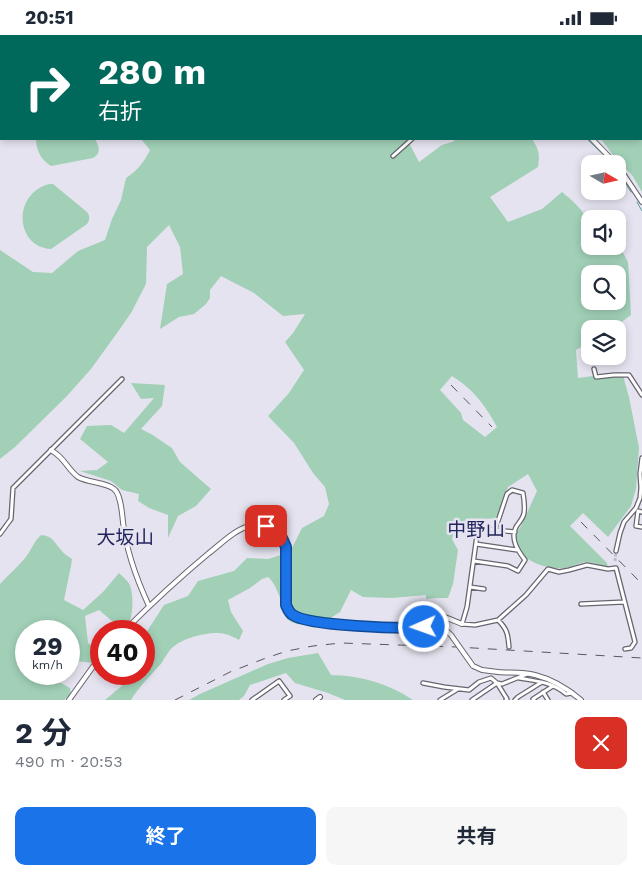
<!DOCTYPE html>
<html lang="ja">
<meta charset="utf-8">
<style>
body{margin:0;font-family:"Work Sans","Noto Sans JP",sans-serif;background:#f6f6f7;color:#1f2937;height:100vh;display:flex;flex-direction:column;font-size:19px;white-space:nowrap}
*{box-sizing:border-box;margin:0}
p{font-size:16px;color:#747a83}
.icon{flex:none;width:28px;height:28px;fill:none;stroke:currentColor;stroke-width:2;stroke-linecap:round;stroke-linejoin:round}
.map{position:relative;height:665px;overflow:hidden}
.sheet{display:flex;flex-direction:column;background:#fff;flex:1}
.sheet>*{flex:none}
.hud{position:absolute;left:0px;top:0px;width:642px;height:105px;box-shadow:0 2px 8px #0003;background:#00695c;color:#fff;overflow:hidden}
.needle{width:32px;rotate:99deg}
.controls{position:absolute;left:581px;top:120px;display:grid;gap:10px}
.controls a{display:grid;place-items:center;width:45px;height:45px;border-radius:10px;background:#fff;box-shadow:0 2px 8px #0003;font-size:25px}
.speed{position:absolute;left:15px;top:585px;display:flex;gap:10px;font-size:25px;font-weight:700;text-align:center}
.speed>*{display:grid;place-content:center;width:65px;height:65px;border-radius:50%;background:#fff;box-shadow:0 2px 8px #0003;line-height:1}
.speed small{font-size:12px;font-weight:400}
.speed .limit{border:8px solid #d22;background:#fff;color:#111}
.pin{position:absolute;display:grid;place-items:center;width:42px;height:42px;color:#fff;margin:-21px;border-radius:10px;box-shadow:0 2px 8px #0006}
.me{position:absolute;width:55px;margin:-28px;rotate:268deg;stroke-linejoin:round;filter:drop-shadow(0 0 4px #0008)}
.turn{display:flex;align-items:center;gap:18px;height:105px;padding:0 15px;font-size:22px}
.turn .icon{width:65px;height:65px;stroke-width:2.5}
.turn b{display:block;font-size:35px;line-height:42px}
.round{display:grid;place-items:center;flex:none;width:52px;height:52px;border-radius:10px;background:#f6f6f7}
.head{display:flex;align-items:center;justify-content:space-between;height:85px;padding:0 15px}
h1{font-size:30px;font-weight:700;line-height:38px}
.action{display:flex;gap:10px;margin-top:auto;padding:10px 15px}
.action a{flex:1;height:58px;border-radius:10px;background:#1a73e8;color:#fff;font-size:20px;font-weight:700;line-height:58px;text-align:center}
.action a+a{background:#f6f6f7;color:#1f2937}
.status{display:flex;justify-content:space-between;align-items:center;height:35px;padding:0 25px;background:#fff;direction:ltr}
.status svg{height:14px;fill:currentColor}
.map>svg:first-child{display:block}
.green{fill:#a1d0b7;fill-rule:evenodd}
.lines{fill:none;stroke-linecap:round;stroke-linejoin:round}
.stream{stroke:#5a9ea2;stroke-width:1}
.minor-tunnel{stroke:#bdbbc6;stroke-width:3;stroke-dasharray:3 1.5;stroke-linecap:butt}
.minor-casing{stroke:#67656f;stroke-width:5.5}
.tertiary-casing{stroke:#67656f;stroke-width:6}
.secondary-casing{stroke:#67656f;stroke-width:7}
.minor{stroke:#fff;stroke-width:3}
.tertiary{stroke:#fff;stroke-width:4}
.secondary{stroke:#fff;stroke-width:4.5}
.rail{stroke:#58575e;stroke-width:1;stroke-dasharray:9 9;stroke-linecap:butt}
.tertiary-bridge-casing{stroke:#67656f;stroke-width:6;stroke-linecap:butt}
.tertiary-bridge{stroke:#fff;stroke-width:4}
.route-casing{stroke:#114b97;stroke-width:12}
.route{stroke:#1a73e8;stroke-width:9}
.labels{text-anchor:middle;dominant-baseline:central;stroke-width:5;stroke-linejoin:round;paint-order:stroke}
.quarter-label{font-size:19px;fill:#22245d;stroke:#e5e3ef}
</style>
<div class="status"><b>20:51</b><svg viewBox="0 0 49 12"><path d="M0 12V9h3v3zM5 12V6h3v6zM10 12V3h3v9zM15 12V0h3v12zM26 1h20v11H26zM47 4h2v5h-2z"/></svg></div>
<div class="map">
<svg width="642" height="665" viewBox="0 0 642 665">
<rect width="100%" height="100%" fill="#e5e3ef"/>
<path class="green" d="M76,0H446L444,1H77Z
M616,0H642V157L632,140L616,124L601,104H641V1H616Z
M36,104H95C99,111 102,118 93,123L51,131C41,125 36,115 36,104Z
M141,104H407L419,127L442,110L452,107L457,104H532C539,115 540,119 538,132L490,162L508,187L542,174L562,157C585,176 590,182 590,211H617L620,212L628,227L631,280L612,294H590V307L576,315L578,343L622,337L629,362L639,413L636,454L631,471L608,502L583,478L570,491L607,528L608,533C600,530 592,527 585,527C578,528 572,532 565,533C553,535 529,529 522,518C518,513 517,506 515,500L521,491L537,456L528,439L508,452L496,483C484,484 466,485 457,493C454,496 453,500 452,504L458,515L453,549L448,563H437L426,564V560L392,563L363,562L351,555L340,577L321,589H297L291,587L287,584C282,571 278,550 268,542L262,544L250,553L228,565L231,577L243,596L239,605C235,603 230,600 225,599C211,595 183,603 173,612C167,617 164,626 159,631C149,642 139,652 131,665H105L124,649L108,642V639H144V601L164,570L188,561L198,546L234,536L247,523L268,524L290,517L302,493L324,481L329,469L325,452L313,438L294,408L268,381L289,358L304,335L285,307L293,298L305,279L283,281L254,258L221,241L210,255V263L206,269L194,279L179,282L160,294L167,249L183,239L180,212L169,190L147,212L146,249L131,278L117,298L91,334L66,362L15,412L0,424V215L33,237L52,238L78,216L105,205L112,184L121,165L126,143C137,136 145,126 150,115ZM590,239H618V266H590ZM452,341C474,355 485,370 497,392L485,402L463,385L461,378L440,355Z
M49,149H53L87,177C90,181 90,185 87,189L51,214C15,212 12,159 49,149Z
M131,348L165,350L162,371L141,394L151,399L172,413L180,427L211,454L196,471L178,481L168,503V480L149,473L138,466L139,459L122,455L111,446L80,436L97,435L108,427L80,404L87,391L111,390L124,398L154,363L141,364Z
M41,500C53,501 54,507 61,515C64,519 68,521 72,524L71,531L64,565L83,575L103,557L119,538C123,542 127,545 130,550C134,562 133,580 128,591L119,592L99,575L85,581L88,608L96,614L101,619V629L77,626L69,627V596H26V639H54V644L70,653L71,659L64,665H0V549C8,540 18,532 25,523C32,515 33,507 41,500Z
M318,618L331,640C360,640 389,649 413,665H345L328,658L295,648L286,638L250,650L244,661L239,665H189L200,659L268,629L288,623Z"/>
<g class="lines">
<path class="stream" d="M587,104L608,124
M618,136L631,157
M637,167L642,176"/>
<path class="minor-tunnel" d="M615,526L616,516"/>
<g class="minor-casing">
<path id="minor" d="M393,121L412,104
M594,334L596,342L614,340H629L642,360
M642,477L638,476L636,491L642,492
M515,497L478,493L467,572L462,589L475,590L498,585L526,560L548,534L559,537L569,535L587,530L608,534L616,533L635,607L631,613L625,614
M0,499L8,488L11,484L13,453L122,344
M476,509L517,515
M616,516L620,498L624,487L636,473L640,463L641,453L640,439L642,423
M474,526L508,531L518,536L525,525C518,516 510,504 516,492C519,487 523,484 524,478C525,472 524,464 523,458L512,455L507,459L495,495
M470,552L484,554
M581,569L624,567
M498,585C507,594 508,599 509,612
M519,643C535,646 553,647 566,659L572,658
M423,648L444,652L469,655L479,647L491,643L497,648L507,664L506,665
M543,657L548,665
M252,665L279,646L290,661L284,665
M440,665L458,654
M472,665L497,648L502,649L527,639
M515,665L518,662L542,647
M534,665L533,664L553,651"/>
</g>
<g class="tertiary-casing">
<path id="tertiary" d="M509,0L510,1
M592,104L616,129
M618,131L642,167
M51,415C54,417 57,419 60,422C67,429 70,436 78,442C89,448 105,447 114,454C121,459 122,479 123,487C126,515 137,545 149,571
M414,593C414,590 413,587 414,585C420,569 451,585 462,589
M124,596C151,569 179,543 209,518C221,509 235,494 250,491C263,488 277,494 283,505C290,517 286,555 286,570C288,574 289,578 292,580C307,591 390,593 411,593C420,593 430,590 438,592C444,593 447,596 451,600
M498,637C510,638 523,637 535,640C551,644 568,654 581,665
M69,665L92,633L101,621
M316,665L320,662"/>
</g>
<g class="secondary-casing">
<path id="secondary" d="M19,1L20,0
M0,29L1,27"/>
</g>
<use href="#minor" class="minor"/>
<use href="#tertiary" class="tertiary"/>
<use href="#secondary" class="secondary"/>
<path class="rail" d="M451,350L492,392
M581,487L642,549
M175,665L230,637L266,623L287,616L313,611L341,608L457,612L642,623"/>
<g class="tertiary-bridge-casing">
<path id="tertiary-bridge" d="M451,600L473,631L482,635L498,637"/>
</g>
<use href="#tertiary-bridge" class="tertiary-bridge"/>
</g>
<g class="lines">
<g class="route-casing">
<path id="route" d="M266,491L282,503L286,512V570C288,574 289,578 293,580C308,591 403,594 424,592"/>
</g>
<use href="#route" class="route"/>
</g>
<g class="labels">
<g class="quarter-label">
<text x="476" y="494">中野山</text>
<text x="125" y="502">大坂山</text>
</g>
</g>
</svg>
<div class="controls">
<a><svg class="needle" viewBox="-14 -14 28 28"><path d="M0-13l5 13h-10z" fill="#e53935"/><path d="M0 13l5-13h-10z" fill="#747a83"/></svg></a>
<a><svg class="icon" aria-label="sound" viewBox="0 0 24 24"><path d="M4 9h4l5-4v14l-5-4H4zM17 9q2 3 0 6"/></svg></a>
<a><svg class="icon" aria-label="search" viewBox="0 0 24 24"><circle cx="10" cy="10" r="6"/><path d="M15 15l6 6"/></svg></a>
<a><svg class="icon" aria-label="layers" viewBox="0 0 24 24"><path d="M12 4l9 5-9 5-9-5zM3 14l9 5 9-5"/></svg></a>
</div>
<div class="speed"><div>29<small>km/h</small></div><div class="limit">40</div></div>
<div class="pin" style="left:266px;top:491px;background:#d93025"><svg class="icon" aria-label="arrive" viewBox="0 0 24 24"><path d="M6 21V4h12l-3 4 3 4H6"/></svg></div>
<svg class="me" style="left:424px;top:592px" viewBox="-20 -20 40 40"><circle r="17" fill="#1a73e8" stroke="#fff" stroke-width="3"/><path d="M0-11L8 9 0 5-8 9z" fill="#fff"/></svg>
<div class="hud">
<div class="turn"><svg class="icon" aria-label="right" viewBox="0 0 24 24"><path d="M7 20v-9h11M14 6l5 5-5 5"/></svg><div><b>280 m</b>右折</div></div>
</div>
</div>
<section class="sheet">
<div class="head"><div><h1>2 分</h1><p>490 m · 20:53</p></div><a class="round" style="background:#d93025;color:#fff"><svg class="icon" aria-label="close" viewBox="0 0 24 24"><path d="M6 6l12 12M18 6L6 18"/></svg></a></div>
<div class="action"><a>終了</a><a>共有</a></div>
</section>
